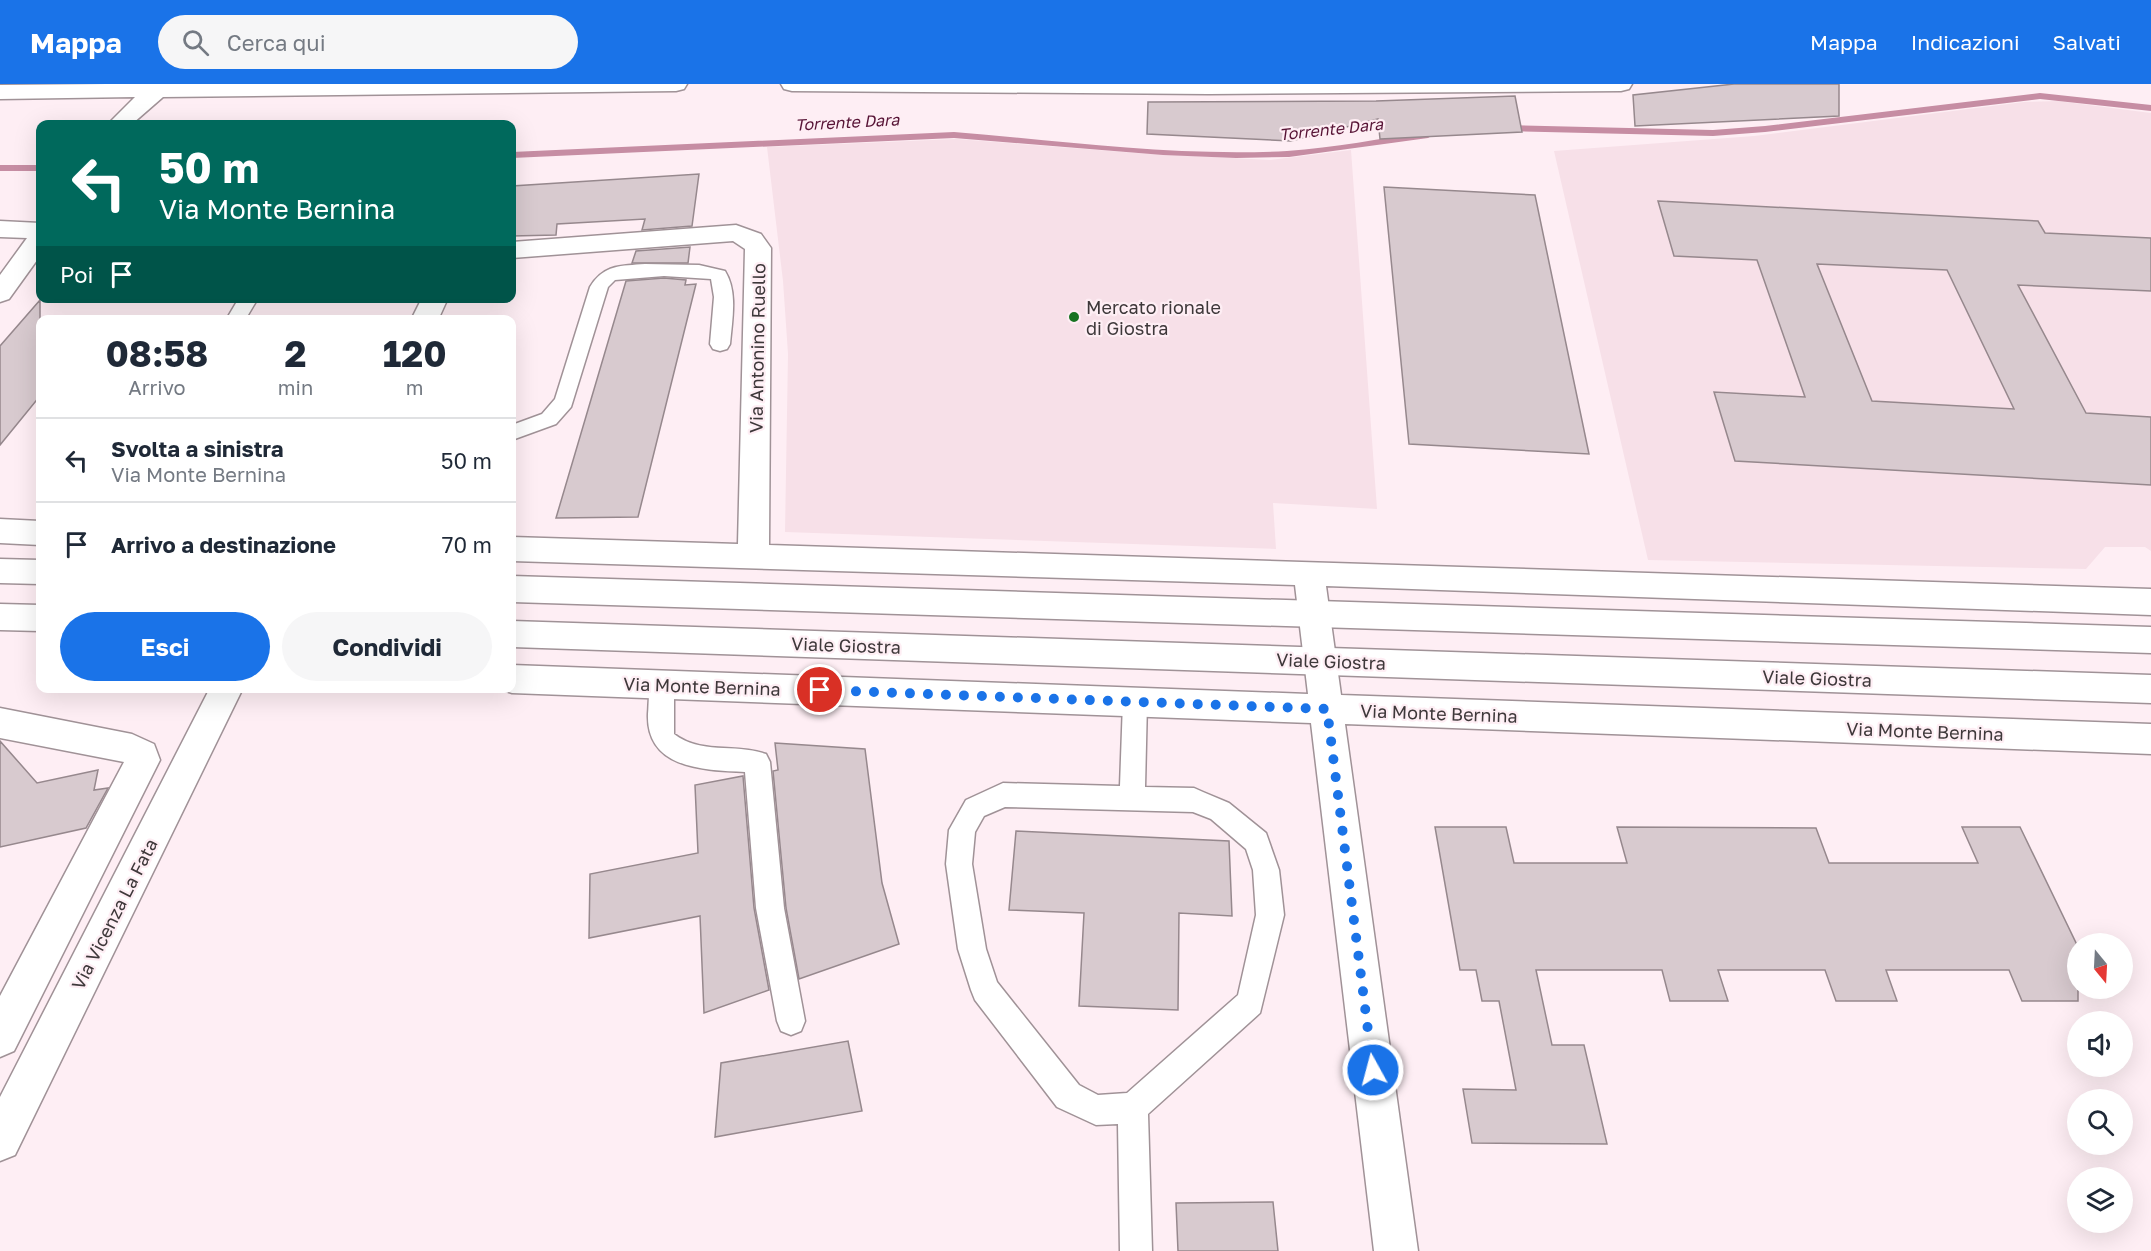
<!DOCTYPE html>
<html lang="it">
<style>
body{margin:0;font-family:"Golos Text",sans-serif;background:#f6f6f7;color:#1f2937;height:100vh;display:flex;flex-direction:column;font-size:22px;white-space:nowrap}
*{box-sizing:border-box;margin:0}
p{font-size:20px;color:#747a83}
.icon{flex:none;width:33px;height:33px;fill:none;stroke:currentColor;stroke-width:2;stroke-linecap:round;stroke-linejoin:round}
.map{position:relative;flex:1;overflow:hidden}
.drawer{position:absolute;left:36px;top:231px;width:480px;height:378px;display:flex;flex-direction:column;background:#fff;border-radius:12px;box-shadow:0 6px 24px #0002}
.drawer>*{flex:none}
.guide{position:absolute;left:36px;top:36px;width:480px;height:183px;border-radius:12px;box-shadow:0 6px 24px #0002;background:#00695c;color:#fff;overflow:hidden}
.needle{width:39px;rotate:162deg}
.controls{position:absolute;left:2067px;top:849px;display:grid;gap:12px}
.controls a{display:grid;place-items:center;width:66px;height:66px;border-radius:50%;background:#fff;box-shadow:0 6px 24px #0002;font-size:30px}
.pin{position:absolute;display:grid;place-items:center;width:51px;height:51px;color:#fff;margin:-26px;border:3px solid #fff;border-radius:50%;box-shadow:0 2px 6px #0007}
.me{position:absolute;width:66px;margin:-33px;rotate:353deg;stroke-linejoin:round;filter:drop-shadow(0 0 4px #0008)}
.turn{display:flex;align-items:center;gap:21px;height:126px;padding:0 24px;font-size:27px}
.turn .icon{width:78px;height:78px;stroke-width:2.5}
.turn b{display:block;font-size:42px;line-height:51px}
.then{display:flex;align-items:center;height:57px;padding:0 24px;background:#0003;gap:12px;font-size:22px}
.eta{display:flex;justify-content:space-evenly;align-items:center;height:102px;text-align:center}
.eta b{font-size:36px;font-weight:700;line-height:42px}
.button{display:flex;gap:12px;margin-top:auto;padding:12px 24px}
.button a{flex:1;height:69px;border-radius:36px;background:#1a73e8;color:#fff;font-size:24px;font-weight:700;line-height:69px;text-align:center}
.button a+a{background:#f6f6f7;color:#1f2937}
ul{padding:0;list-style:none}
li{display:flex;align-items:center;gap:18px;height:84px;padding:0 24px;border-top:2px solid #e0e1e3}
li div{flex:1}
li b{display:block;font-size:22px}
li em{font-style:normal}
header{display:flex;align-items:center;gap:36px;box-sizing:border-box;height:84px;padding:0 30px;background:#1a73e8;color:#fff}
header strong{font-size:28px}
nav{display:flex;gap:33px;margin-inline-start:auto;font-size:21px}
.search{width:420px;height:54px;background:#f6f6f7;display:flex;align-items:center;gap:15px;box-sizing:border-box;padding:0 21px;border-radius:33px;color:#747a83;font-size:22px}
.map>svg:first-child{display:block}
.built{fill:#f7e0e8}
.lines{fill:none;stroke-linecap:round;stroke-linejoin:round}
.stream{fill:#c68da3;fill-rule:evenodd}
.building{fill:#d8cacf;stroke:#96888d;stroke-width:1.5;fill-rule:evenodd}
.service-casing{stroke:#a09297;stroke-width:3}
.minor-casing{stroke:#a09297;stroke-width:3}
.primary-casing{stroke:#a09297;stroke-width:3}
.service{fill:#fff;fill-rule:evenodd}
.minor{fill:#fff;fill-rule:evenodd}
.primary{fill:#fff;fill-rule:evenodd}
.route{stroke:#1a73e8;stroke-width:10;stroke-dasharray:0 18}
.poi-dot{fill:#177321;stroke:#feeef4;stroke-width:2}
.labels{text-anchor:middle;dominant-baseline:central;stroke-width:4.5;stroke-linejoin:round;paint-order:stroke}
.far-water-label{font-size:16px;font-style:italic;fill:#571335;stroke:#feeef4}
.poi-label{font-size:18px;fill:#3e383a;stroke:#feeef4;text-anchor:start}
.street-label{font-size:18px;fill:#3e383a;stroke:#feeef4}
</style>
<header>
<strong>Mappa</strong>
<div class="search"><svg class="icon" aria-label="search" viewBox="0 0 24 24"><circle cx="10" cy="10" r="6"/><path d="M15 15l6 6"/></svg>Cerca qui</div>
<nav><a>Mappa</a><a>Indicazioni</a><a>Salvati</a></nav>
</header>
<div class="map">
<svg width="2151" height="1167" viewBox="0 0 2151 1167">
<rect width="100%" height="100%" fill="#feeef4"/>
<path class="built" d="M2058,17L2151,29V467L2145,463H2105L2086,485L1648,476L1554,67L1754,52L2024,18Z
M956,55L1137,69L1270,76L1351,66L1377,425L1273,419L1276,465L785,448L788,270L783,197L767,63Z"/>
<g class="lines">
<path class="stream" d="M2040,9L2151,21V27L2040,15L1765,48L1713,52L1503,47L1498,44L1503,41L1713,46L1765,42Z
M954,48C1064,57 1177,73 1287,67C1334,64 1382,54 1428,48L1433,51L1428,54L1289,73L1236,74L1163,71L954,54L512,74V68Z
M0,81H40V87H0Z"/>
</g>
<path class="building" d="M1734,0H1839V32L1635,42L1633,11Z
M1515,12L1522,48L1380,55L1378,35L1291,57L1147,50L1148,18L1376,17Z
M699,90L692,142L642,146L645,135L557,140L556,151L512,152V102Z
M1384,103L1535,111L1589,370L1409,360Z
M1658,117L2038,137L2045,149L2151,154V207L2018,201L2086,329L2151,333V401L1735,377L1714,308L1805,313L1757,176L1674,172ZM1817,180L1947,186L2014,325L1872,317Z
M690,163L688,179H632L636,167Z
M664,194L686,196L685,201L696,200L638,433L556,434L626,197Z
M40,216V312L0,361V262Z
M0,657L37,699L98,686L94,706L108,704L86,744L0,763Z
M775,659L865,665L882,799L899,860L799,895L786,824L773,687L778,686Z
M743,692L754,824L769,906L704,929L700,832L589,854L590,790L698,769L695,701Z
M1435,743H1506L1514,779H1627L1617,743L1816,744L1829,779H1978L1962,743H2020L2078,863V917H2022L2009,886H1886L1897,917H1836L1825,886H1718L1728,917H1670L1662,886H1536L1552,961H1584L1607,1060L1472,1059L1463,1005L1516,1006L1499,917H1482L1476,886H1460Z
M1016,747L1229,757L1232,832L1179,829L1178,926L1079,922L1084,829L1009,826Z
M848,957L862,1027L715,1053L721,979Z
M1273,1118L1278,1167H1178L1176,1119Z"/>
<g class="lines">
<g class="service-casing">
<path id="service" d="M645,180L699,181L725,187C738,208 732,236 730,260L727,265L720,267L713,265L710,260L714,213L711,195L664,192L615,196L608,203L571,323L556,340L512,356V341L542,330L555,315L590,203C604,180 621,182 645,180Z
M239,214H258L245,236H226Z
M662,591L671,594L674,601V650C701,671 736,659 766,670L770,678L784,824L805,937L801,947L791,951L781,947L777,937L756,824L745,688C704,686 646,685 648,630C649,618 648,605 653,594Z
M1135,608L1144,611L1147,618L1145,703L1194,704L1203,708L1229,719L1266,749L1279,786L1284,831L1260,929L1148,1030L1152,1167H1120L1118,1040L1096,1041L1057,1023L975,916L971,906L958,865L946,780L949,746L966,716L1003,699L1120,702L1123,618L1126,611ZM1005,723L1193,728L1211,735L1246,765L1253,786L1256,831L1238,911L1127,1009L1098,1011L1079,1001L997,898L986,865L972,780L975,748L984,732Z"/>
</g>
<g class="minor-casing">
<path id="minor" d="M107,0H687L684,5L676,7L163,13L132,40H108L135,13L0,15V1Z
M781,0H1632L1629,5L1621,7L1209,10L792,7L784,5Z
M0,137L40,139V172L9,215L0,218V191L27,154L0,153Z
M736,141L761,150L771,164L769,461L2151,505V531L1326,502L1341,611L2151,640V670L1345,640L1418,1167H1374L1311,639L512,609L500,605L512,604V581L1308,610L1295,501L512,477V453L738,460L745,165L733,157L512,174V158Z
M422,214H448L438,236H411Z
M0,435L40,437V461L0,459Z
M210,604H243L15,1071L0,1077V1013Z
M0,624L132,650L154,660L160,676L14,967L0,973V912L124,678L0,654Z"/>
</g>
<g class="primary-casing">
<path id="primary" d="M0,475L40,476V500L0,499Z
M512,492L2151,543V569L512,518Z
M0,520L40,521V547L0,546Z
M512,537L2151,591V619L512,563Z"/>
</g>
<use href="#service" class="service"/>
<use href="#minor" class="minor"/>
<use href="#primary" class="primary"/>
</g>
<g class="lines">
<path class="route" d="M820,606L1327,625L1373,986"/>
</g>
<circle class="poi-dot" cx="1074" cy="233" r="6"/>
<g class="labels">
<g class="far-water-label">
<text transform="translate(847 38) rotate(-3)">Torrente Dara</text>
<text transform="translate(1331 45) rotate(-6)">Torrente Dara</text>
</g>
<g class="poi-label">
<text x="1086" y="223">Mercato rionale<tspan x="1086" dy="21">di Giostra</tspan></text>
</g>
<g class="street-label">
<text transform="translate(757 264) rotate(-89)">Via Antonino Ruello</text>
<text transform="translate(846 561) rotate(2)">Viale Giostra</text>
<text transform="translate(1331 577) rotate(2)">Viale Giostra</text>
<text transform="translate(1817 594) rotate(2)">Viale Giostra</text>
<text transform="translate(702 602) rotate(2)">Via Monte Bernina</text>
<text transform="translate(1439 629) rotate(2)">Via Monte Bernina</text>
<text transform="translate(1925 647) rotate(2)">Via Monte Bernina</text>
<text transform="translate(114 830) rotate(-63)">Via Vicenza La Fata</text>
</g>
</g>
</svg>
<div class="controls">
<a><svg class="needle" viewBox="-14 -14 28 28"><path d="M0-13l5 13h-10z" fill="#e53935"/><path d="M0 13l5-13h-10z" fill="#747a83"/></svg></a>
<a><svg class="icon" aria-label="sound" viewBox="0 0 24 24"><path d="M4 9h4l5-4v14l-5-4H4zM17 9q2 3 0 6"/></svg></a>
<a><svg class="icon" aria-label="search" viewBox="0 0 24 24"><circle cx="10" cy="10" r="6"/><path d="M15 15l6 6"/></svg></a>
<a><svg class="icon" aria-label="layers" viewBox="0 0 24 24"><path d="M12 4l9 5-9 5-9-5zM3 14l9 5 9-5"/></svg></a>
</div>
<div class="pin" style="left:820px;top:606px;background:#d93025"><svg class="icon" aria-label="arrive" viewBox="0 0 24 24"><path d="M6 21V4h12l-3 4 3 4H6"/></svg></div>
<svg class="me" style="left:1373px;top:986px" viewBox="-20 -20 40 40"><circle r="17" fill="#1a73e8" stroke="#fff" stroke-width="3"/><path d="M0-11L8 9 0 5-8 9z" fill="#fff"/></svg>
<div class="guide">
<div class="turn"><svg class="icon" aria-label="left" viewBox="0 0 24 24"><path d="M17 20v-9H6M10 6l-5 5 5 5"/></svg><div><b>50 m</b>Via Monte Bernina</div></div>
<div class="then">Poi<svg class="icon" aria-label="arrive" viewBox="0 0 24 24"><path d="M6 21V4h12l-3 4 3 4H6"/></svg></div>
</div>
<section class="drawer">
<div class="eta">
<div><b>08:58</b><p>Arrivo</p></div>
<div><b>2</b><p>min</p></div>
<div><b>120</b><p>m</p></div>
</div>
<ul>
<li><svg class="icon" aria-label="left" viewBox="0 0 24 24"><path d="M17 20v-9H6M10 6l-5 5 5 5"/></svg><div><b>Svolta a sinistra</b><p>Via Monte Bernina</p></div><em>50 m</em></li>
<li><svg class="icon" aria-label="arrive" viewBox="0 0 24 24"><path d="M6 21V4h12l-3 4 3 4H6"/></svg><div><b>Arrivo a destinazione</b></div><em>70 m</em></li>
</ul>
<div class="button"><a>Esci</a><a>Condividi</a></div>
</section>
</div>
